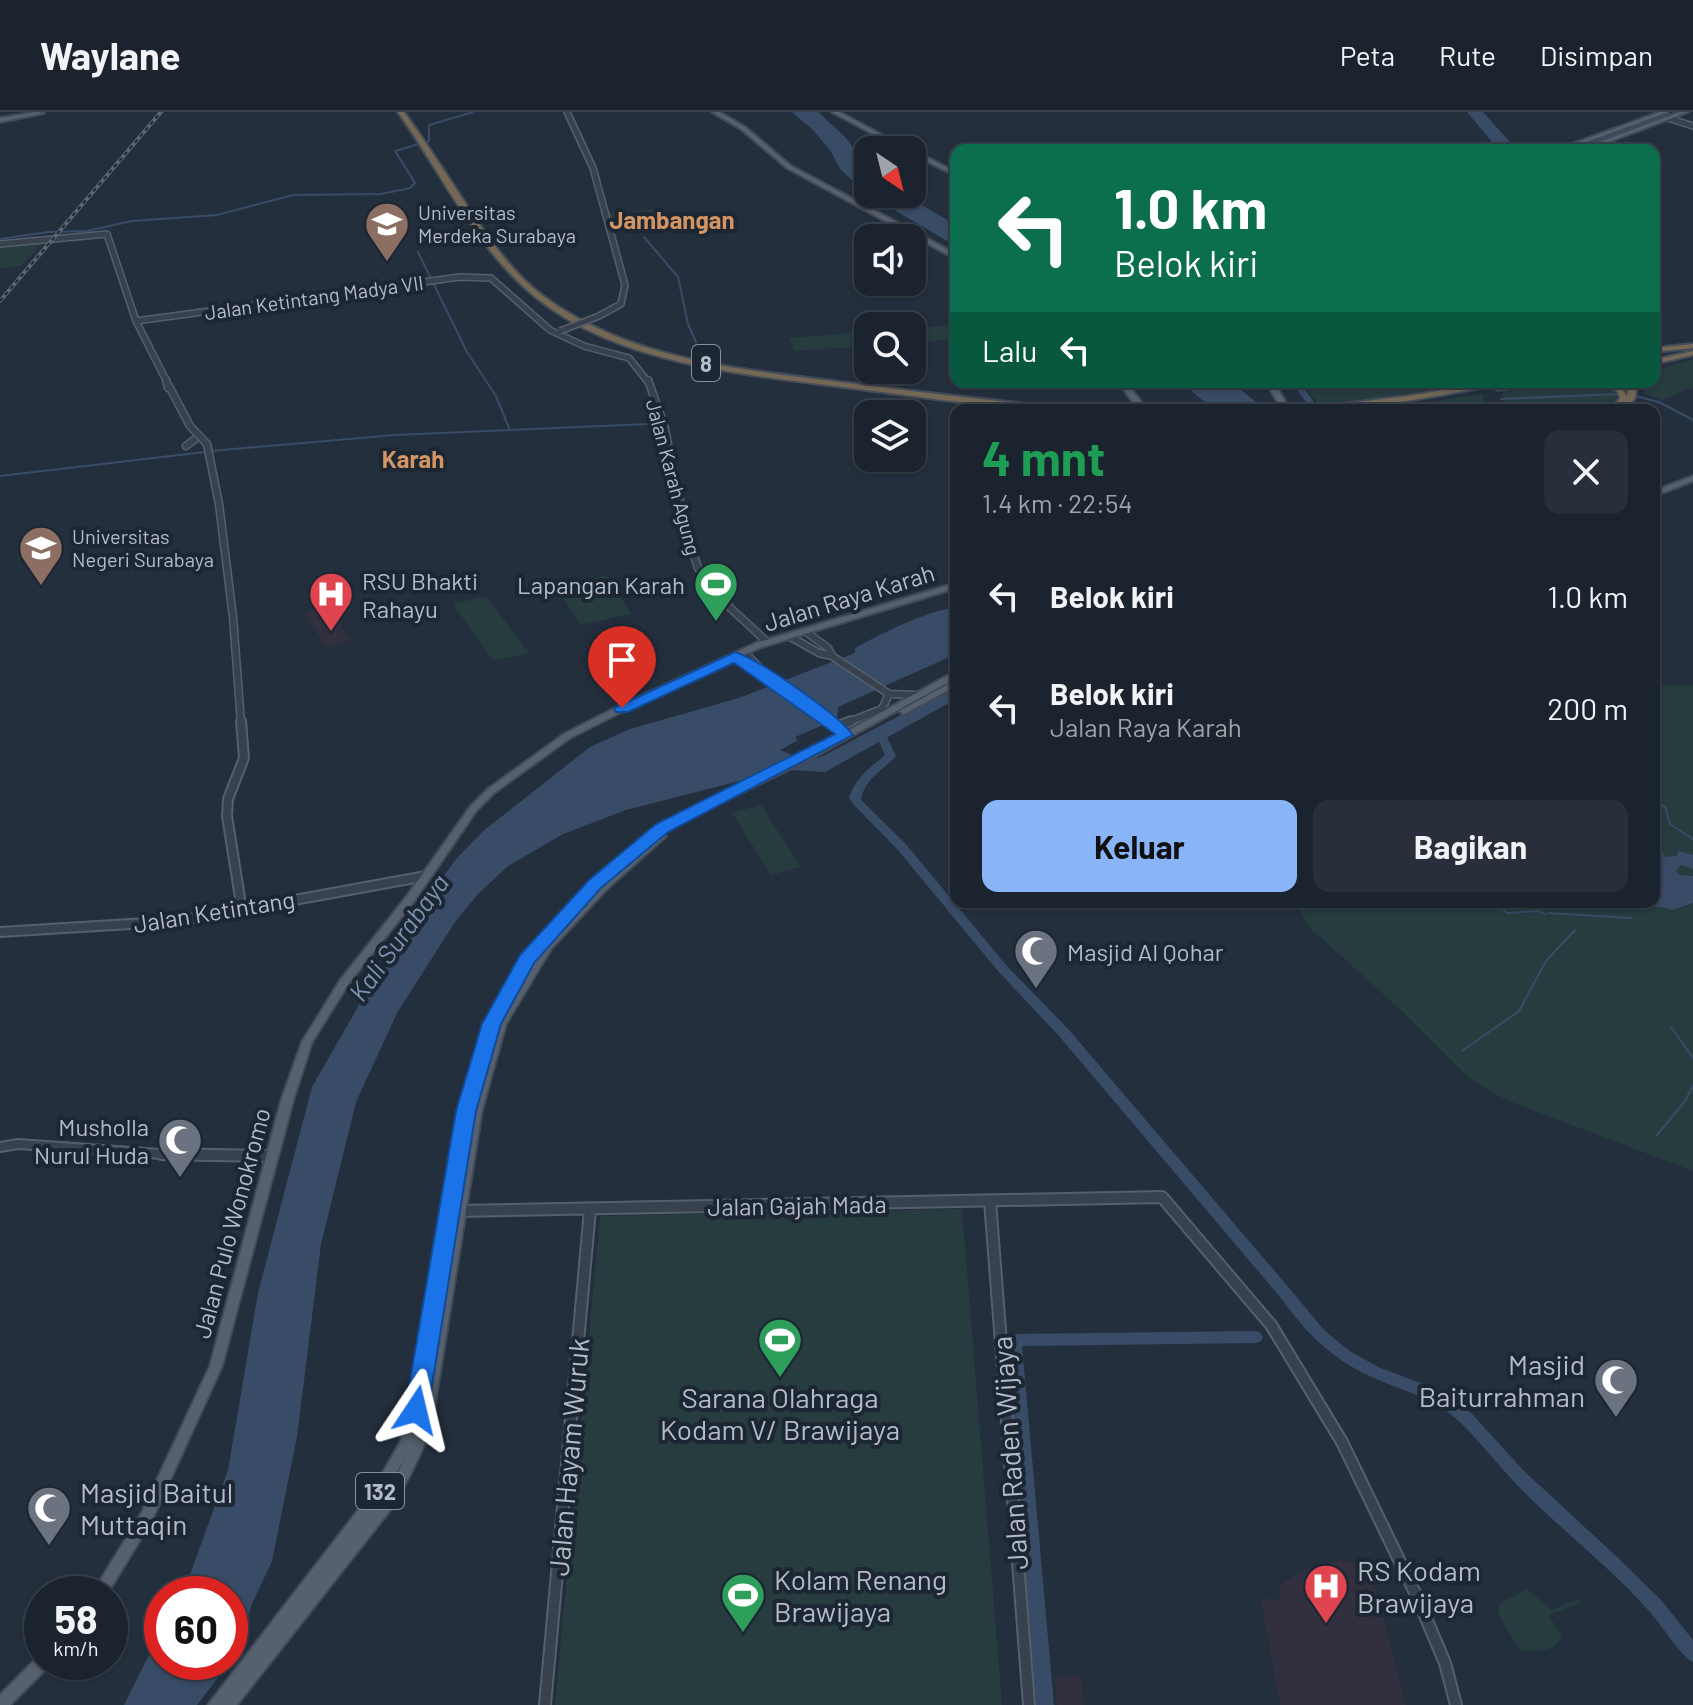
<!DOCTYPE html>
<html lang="id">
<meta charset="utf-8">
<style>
body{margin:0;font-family:Barlow,sans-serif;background:#282f3a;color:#f1f3f6;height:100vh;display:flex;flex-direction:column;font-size:30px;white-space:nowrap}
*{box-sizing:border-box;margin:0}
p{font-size:26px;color:#a0a4aa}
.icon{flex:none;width:44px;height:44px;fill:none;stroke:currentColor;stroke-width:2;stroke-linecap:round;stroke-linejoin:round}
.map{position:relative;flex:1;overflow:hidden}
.details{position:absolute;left:950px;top:292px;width:710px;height:504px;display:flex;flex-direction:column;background:#1b232e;border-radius:16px;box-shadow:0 2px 6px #0004,0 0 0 2px #39404a}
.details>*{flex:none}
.guide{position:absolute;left:950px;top:32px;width:710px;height:244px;border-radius:16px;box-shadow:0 2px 6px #0004,0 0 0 2px #39404a;background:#0b6e4f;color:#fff;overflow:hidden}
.needle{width:52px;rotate:145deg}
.tools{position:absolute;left:854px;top:24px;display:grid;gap:16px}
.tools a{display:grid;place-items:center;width:72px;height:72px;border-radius:16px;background:#1b232e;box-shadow:0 2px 6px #0004,0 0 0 2px #39404a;font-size:40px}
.speed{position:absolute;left:24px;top:1464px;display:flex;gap:16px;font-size:40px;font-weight:700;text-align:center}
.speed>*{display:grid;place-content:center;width:104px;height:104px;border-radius:50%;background:#1b232e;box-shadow:0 2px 6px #0004,0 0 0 2px #39404a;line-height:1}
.speed small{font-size:20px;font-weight:400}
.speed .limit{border:12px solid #d22;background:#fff;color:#111}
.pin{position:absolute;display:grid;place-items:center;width:68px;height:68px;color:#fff;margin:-82px -34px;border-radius:50% 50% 50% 0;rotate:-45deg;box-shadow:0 0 8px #0007}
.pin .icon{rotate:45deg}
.me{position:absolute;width:88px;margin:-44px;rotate:10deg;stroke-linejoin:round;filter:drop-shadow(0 0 6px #0008)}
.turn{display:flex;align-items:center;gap:28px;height:168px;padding:0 32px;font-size:36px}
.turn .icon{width:104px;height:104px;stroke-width:2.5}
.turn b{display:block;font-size:56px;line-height:68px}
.then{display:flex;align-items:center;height:76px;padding:0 32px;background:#0003;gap:16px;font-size:30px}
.round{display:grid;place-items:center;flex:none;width:84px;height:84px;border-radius:16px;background:#282f3a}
.summary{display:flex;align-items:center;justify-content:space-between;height:136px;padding:0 32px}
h1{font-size:48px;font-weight:700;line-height:60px;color:#1e9e55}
.primary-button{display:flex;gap:16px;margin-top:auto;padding:16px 32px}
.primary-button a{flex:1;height:92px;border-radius:16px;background:#8ab4f8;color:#111;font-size:32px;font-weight:700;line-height:92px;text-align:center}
.primary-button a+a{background:#282f3a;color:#f1f3f6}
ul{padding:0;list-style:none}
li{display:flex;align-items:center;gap:24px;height:112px;padding:0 32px}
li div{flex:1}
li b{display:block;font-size:30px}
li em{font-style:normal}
header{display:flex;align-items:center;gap:48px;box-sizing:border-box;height:112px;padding:0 40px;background:#1b232e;border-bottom:2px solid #39404a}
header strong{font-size:38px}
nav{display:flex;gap:44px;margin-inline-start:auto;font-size:28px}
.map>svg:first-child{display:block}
.medical{fill:#32303f}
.green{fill:#263c3f}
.water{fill:#394c67}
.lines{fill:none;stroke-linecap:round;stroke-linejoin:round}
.stream{stroke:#394c67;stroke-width:2}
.river{fill:#394c67;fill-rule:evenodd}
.minor-far3-casing{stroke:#565f6c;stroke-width:8}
.minor-far2-casing{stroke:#565f6c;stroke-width:9}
.minor-far1-casing{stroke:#565f6c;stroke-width:12}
.minor-casing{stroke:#565f6c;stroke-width:14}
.major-casing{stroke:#414a57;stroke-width:4}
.highway-casing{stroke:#434c59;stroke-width:4}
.minor-far3{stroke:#38414e;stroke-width:5}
.minor-far2{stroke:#38414e;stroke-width:6}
.minor-far1{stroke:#38414e;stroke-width:8}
.minor{stroke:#38414e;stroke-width:10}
.major{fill:#56606e;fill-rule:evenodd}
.highway{fill:#746855;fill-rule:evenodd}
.rail-casing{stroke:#5a6575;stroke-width:4}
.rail{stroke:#1d2633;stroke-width:2;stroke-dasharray:4;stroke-linecap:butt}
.minor-bridge-casing{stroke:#565f6c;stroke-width:8;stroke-linecap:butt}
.minor-bridge{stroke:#38414e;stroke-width:5}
.route{fill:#1a73e8;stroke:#114b97;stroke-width:2}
.labels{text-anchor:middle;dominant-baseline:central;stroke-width:8;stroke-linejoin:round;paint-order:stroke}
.far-poi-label{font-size:20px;fill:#b4bcc9;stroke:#1d2633;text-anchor:start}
.far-street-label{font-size:20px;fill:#b4bcc9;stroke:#1d2633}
.shield{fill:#1d2633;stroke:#878f9c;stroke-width:2}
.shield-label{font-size:22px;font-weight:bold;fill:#b4bcc9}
.far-quarter-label{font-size:24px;font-weight:bold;fill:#d59563;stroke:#1d2633}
.poi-label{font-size:24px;fill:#b4bcc9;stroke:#1d2633;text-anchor:start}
.street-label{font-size:24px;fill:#b4bcc9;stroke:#1d2633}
.water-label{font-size:26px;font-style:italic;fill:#7c92b1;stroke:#1d2633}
.near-poi-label{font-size:28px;fill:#b4bcc9;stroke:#1d2633;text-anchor:start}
.near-street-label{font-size:28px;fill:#b4bcc9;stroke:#1d2633}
</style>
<header>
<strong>Waylane</strong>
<nav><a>Peta</a><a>Rute</a><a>Disimpan</a></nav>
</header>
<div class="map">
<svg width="1693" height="1593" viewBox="0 0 1693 1593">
<rect width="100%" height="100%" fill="#242f3e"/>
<path class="medical" d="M330,495L349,528L325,536L305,500Z
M1339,1448L1369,1453L1406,1593H1280L1261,1487H1280L1279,1473L1301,1460Z
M1055,1564H1081L1084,1593H1057Z"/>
<path class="green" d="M663,97L667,113L612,115L608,101Z
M45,128L21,154L0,157V133Z
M950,213L956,227L912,231V217Z
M868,220V234L794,239L789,226Z
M1693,247V275L1662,288L1644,281L1646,270H1654V259Z
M1319,270H1481L1366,290L1320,294L1302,272Z
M1552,270H1591L1609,274L1615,280L1618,289L1596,298H1504L1503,278Z
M1483,282V298H1374Z
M607,463L631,502L580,513L557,475Z
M486,484L529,541L493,549L453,492Z
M1693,573V1059L1506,988L1470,967L1402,899L1309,815L1295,790H1654V574Z
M761,693L801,755L771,763L732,701Z
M962,1097L1002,1593H555L600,1104Z
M1527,1477L1551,1498L1578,1487L1581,1491L1549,1503L1562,1525C1553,1542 1537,1539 1520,1538L1499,1504V1492Z"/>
<path class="water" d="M792,0H818L845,25L868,55V82H903L956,113V134L867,82L841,58L830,38L812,17Z
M1467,0H1483L1517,38H1499Z
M1181,270H1231L1266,298H1214Z
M956,495V542L838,595L837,607L795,625L798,628L780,638L795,644L819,646L956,574V587L825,660L770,657L747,667L626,698L563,722L508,754L477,783L455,810L397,901L356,990L321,1132L297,1325L272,1449L251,1494L240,1537L197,1593H124L162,1517V1550H230V1482H183L228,1358L258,1181L312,975L363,886L403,832L422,793L457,746L482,720L590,635L630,617L739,586L855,541V536C887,519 921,501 956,495Z
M1654,728L1660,731L1657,738L1664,740L1663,745L1677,744L1678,739L1693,743V757L1681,753L1676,759L1680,763L1693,764V791L1672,798C1656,791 1640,799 1625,790H1654Z"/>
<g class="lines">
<path class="stream" d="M644,125L678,165L688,212L696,230
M0,127L48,120L87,119L132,109L217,103L293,83L381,82L410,76L415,71L395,39L429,29V13L473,0
M418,140L467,240L496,284L509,316
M1633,283L1661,291L1693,308
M1501,287L1619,282
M211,339L395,323L649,312
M0,364L205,340
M1654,689L1665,695L1670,712L1693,727
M1478,790L1497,793L1507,801L1538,799L1545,802
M1548,801L1631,806
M1671,915L1693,946
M1462,939L1519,899L1546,849L1575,818
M1657,1023L1685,989L1693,974"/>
<path class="river" d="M1674,0H1683L1579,38H1569Z
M1291,270H1299L1320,298H1312Z
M881,620L886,623L896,644C883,658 866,666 861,686L862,689L905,731L1006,853L1069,918L1290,1177L1324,1218L1348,1238L1378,1255L1439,1278L1452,1286L1472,1302L1524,1359L1616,1444L1661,1488L1693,1528V1550C1682,1546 1660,1511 1650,1500C1614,1459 1570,1425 1531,1387C1506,1363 1485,1335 1461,1311C1433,1284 1403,1280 1370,1264C1331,1247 1305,1219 1280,1185L1059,924L998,859L897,737L854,693L849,686C855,666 870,656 885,643L876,623Z
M1256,1219L1261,1221L1263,1225L1261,1229L1256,1231L1022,1234L1054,1593H1036L1007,1228L1009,1224L1014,1222Z"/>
<g class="minor-far3-casing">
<path id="minor-far3" d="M567,0L593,56L625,173L621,192L599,204
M1668,6L1693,14
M0,132L107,122L136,209L167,270
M136,209L460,165L491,166L550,218L584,234L629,246L648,270"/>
</g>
<g class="minor-far2-casing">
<path id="minor-far2" d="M166,268L168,276
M648,268L664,313L687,423L698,456L724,490L767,530
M169,274L190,314L207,332L219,392L233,505L241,611
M186,334L194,328
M805,519L828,536L832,544L889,582L917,583
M789,524L819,541L832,544
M744,540L768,564
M735,545L833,611
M896,596L924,586
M846,611L882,597L889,582"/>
</g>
<g class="minor-far1-casing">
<path id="minor-far1" d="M830,609L845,623
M838,614L851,609
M238,797L240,786L227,704L228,687L244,646L241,609
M0,820L179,809L426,764
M0,1035L18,1032L174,1043L272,1044"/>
</g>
<g class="minor-casing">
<path id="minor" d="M161,1042L272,1044
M990,1089L1029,1593
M455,1099L1162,1085L1271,1213L1342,1330L1417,1485L1445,1551L1456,1593
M545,1593L590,1098"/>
</g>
<g class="major-casing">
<path id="major" d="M37,0L44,1L0,10V6Z
M712,0H719L745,15L791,54L956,142V147L787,56L741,17Z
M832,0H839L910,38H903Z
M1660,0H1668L1564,38H1556Z
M1680,0H1688L1587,38H1579Z
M912,38L956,60V64L912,42Z
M1118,270H1126L1147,298H1139Z
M1266,270H1274L1290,298H1282Z
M1693,364V369L1654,384V379Z
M956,471V476L762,535L625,598L570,626L494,681L476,699L415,788L349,871L312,930L293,989L222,1254L151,1410L107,1482H92L141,1402L210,1254L281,989L302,930L341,867L407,784L470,695L488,677L564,622L619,594L756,531Z
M956,559V566L812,646L665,718L662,721L666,724L664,726L608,776L551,837L506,912L482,998L434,1298L423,1336L410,1363L391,1397L237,1593H208L369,1384L400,1331L415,1273L460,999L487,912L522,846L592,770L659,714L806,642ZM539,840L509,889L530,850ZM406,1344C397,1363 387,1382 374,1399Z
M956,568V574L906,601L903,602L899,599Z
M42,1544V1550H50L48,1555L10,1593H0V1583L38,1545Z"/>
</g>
<g class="highway-casing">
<path id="highway" d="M398,0H404C428,33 449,67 472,101C489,127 509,155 533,176C623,250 744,257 855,272C927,281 999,290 1072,296L1076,298C1003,298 931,286 858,277C748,262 613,255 526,177C474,131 438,56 398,0Z
M1693,232V236L1654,240V236Z
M1693,239V243L1654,252V248Z
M1271,270H1303C1295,274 1276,276 1268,272Z
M1490,270H1508L1504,272C1438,283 1371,298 1304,298L1308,296L1408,284Z
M1520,270H1538L1534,272L1498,278L1494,276L1498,274Z
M1600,270C1613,270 1621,273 1627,285L1629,270H1637L1635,286L1627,297H1621L1620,295L1613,298H1603L1617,290L1620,286L1617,279Z"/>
</g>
<use href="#minor-far3" class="minor-far3"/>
<use href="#minor-far2" class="minor-far2"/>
<use href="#minor-far1" class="minor-far1"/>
<use href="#minor" class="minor"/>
<use href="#major" class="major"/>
<use href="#highway" class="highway"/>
<g class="rail-casing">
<path id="rail" d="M0,189L161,0"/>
</g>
<use href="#rail" class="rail"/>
<g class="minor-bridge-casing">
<path id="minor-bridge" d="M560,219L599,204"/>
</g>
<use href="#minor-bridge" class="minor-bridge"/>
</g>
<path class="route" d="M735,540C759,547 839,603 853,623L668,720L601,776L534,851L501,912L476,999L428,1298L425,1304L416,1307L408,1304L405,1298L456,999L482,912L520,843L589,768L656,712L835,622L734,551L628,600H616L614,596Z"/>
<defs>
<g id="university-pin" transform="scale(2.3)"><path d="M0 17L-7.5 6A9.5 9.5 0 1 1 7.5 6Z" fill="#8d6e63" stroke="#1d2633"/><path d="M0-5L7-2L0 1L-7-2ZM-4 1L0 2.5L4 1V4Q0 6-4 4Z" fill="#fff"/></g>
<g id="stadium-pin" transform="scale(2.3)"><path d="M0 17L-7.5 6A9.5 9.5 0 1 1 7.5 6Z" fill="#2e9e5b" stroke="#1d2633"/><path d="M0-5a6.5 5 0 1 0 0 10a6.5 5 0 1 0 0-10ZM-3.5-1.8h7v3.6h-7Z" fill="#fff"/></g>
<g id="hospital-pin" transform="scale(2.3)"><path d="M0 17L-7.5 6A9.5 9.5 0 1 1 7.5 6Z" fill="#e0444e" stroke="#1d2633"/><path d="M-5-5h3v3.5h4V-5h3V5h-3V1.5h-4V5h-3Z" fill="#fff"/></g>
<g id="mosque-pin" transform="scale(2.3)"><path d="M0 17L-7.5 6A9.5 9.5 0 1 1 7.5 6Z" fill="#6b7280" stroke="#1d2633"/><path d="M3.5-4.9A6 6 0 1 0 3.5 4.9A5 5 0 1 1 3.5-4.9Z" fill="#fff"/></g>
</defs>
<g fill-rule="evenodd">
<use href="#university-pin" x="387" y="112"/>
<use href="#university-pin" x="41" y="436"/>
<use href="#stadium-pin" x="716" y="472"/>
<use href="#hospital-pin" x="331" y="482"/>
<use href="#mosque-pin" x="1036" y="839"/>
<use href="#mosque-pin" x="180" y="1028"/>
<use href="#stadium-pin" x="780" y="1228"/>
<use href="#mosque-pin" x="1616" y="1268"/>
<use href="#mosque-pin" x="49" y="1396"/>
<use href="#hospital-pin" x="1326" y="1474"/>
<use href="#stadium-pin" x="743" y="1483"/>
</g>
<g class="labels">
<g class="far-poi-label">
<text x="418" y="100">Universitas<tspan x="418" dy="23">Merdeka Surabaya</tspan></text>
<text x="72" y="424">Universitas<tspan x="72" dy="23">Negeri Surabaya</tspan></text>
</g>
<g class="far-street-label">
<text transform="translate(314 185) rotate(-8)">Jalan Ketintang Madya VII</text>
<text transform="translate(674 365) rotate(75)">Jalan Karah Agung</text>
</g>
<g class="shield">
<rect x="692" y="233" width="28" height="36" rx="6"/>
<rect x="356" y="1361" width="48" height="36" rx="6"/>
</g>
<g class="shield-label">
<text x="706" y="251">8</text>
<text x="380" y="1379">132</text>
</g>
<g class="far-quarter-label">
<text x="672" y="107">Jambangan</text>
<text x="413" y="346">Karah</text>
</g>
<g class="poi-label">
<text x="362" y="468">RSU Bhakti<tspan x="362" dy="28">Rahayu</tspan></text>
<text x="685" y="472" text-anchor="end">Lapangan Karah</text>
<text x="1067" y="839">Masjid Al Qohar</text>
<text x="149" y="1014" text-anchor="end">Musholla<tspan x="149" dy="28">Nurul Huda</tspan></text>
</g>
<g class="street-label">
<text transform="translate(849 485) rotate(-17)">Jalan Raya Karah</text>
<text transform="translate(214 799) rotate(-9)">Jalan Ketintang</text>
<text transform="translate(797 1093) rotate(-1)">Jalan Gajah Mada</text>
<text transform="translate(231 1111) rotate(-75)">Jalan Pulo Wonokromo</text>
</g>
<g class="water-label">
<text transform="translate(398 825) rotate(-54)">Kali Surabaya</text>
</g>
<g class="near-poi-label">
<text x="1585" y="1252" text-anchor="end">Masjid<tspan x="1585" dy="32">Baiturrahman</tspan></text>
<text x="780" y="1285" text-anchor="middle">Sarana Olahraga<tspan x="780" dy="32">Kodam V/ Brawijaya</tspan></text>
<text x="80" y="1380">Masjid Baitul<tspan x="80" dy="32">Muttaqin</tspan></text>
<text x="1357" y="1458">RS Kodam<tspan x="1357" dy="32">Brawijaya</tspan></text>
<text x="774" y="1467">Kolam Renang<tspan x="774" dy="32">Brawijaya</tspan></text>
</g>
<g class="near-street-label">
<text transform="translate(1009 1341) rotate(-94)">Jalan Raden Wijaya</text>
<text transform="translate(568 1345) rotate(-85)">Jalan Hayam Wuruk</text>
</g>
</g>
</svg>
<div class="tools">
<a><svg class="needle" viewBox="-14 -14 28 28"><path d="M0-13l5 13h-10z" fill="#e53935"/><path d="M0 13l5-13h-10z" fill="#a0a4aa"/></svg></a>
<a><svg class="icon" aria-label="sound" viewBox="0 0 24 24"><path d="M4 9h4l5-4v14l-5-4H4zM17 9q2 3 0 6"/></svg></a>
<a><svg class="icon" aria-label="search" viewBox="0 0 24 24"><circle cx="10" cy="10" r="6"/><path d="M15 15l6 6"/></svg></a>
<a><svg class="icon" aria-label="layers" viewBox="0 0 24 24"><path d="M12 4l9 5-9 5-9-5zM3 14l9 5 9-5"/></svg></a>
</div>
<div class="speed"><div>58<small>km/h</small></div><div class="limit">60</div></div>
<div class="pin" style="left:622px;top:596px;background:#d93025"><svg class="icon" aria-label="arrive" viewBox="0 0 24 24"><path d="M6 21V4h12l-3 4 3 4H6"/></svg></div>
<svg class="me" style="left:416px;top:1298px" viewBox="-20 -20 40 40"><path d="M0-17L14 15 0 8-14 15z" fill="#1a73e8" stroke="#fff" stroke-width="4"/></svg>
<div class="guide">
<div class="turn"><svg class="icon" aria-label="left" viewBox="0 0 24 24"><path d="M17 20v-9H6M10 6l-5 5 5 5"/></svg><div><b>1.0 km</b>Belok kiri</div></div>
<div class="then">Lalu<svg class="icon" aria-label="left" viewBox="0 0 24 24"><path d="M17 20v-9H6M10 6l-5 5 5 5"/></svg></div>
</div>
<section class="details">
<div class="summary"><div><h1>4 mnt</h1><p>1.4 km · 22:54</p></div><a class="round"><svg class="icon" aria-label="close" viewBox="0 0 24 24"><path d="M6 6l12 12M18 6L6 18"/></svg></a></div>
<ul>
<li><svg class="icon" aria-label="left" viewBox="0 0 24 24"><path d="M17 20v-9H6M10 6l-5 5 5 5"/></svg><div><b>Belok kiri</b></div><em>1.0 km</em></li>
<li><svg class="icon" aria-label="left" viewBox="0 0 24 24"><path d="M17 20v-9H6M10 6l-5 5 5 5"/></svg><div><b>Belok kiri</b><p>Jalan Raya Karah</p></div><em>200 m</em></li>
</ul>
<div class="primary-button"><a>Keluar</a><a>Bagikan</a></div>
</section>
</div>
